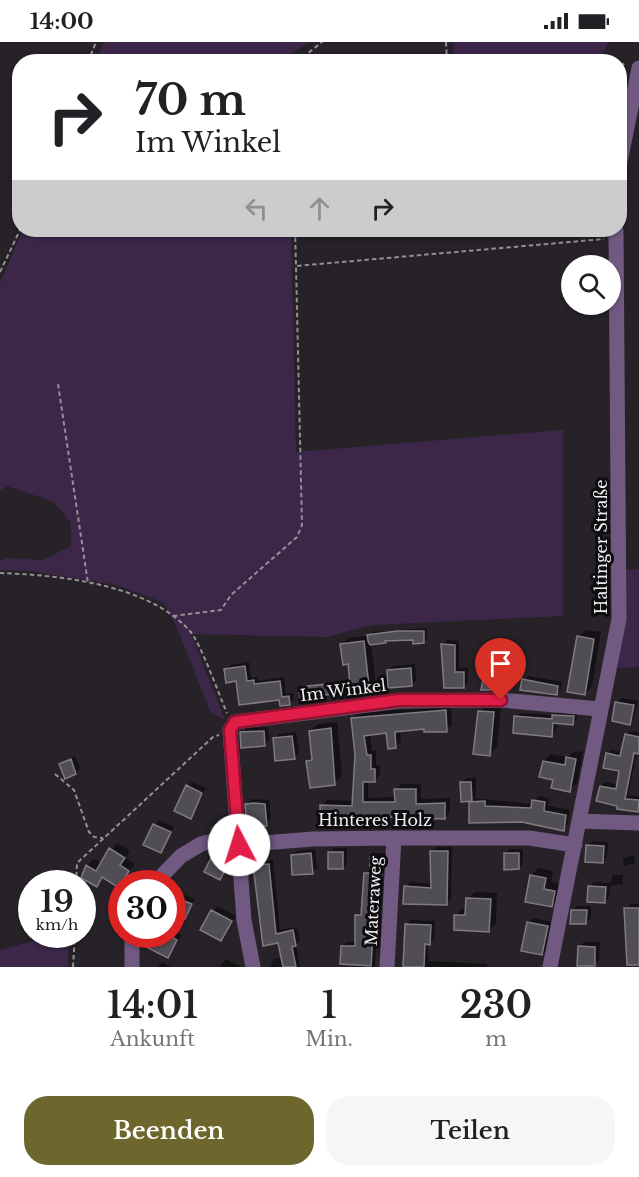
<!DOCTYPE html>
<html lang="de">
<meta charset="utf-8">
<style>
body{margin:0;font-family:"Libre Baskerville",serif;background:#f6f6f6;color:#202124;height:100vh;display:flex;flex-direction:column;font-size:22px;white-space:nowrap}
*{box-sizing:border-box;margin:0}
p{font-size:20px;color:#757577}
.icon{flex:none;width:33px;height:33px;fill:none;stroke:currentColor;stroke-width:2;stroke-linecap:round;stroke-linejoin:round}
.map{position:relative;height:925px;overflow:hidden}
.details{display:flex;flex-direction:column;background:#fff;flex:1}
.details>*{flex:none}
.top-card{position:absolute;left:12px;top:12px;width:615px;height:183px;border-radius:24px;box-shadow:0 2px 4px #0004;background:#fff;color:#202124;overflow:hidden}
.buttons{position:absolute;left:561px;top:213px;display:grid;gap:12px}
.buttons a{display:grid;place-items:center;width:60px;height:60px;border-radius:50%;background:#fff;box-shadow:0 2px 4px #0004;font-size:30px}
.speed{position:absolute;left:18px;top:828px;display:flex;gap:12px;font-size:30px;font-weight:700;text-align:center}
.speed>*{display:grid;place-content:center;width:78px;height:78px;border-radius:50%;background:#fff;box-shadow:0 2px 4px #0004;line-height:1}
.speed small{font-size:15px;font-weight:400}
.speed .limit{border:9px solid #d22;background:#fff;color:#111}
.pin{position:absolute;display:grid;place-items:center;width:51px;height:51px;color:#fff;margin:-62px -26px;border-radius:50% 50% 50% 0;rotate:-45deg;box-shadow:0 0 6px #0007}
.pin .icon{rotate:45deg}
.me{position:absolute;width:66px;margin:-33px;rotate:355deg;stroke-linejoin:round;filter:drop-shadow(0 0 4px #0008)}
.turn{display:flex;align-items:center;gap:21px;height:126px;padding:0 24px;font-size:27px}
.turn .icon{width:78px;height:78px;stroke-width:2.5}
.turn b{display:block;font-size:42px;line-height:51px}
.lanes{display:flex;align-items:center;height:57px;padding:0 24px;background:#0003;justify-content:center;gap:30px;direction:ltr}
.lanes .off{opacity:.35}
.eta{display:flex;justify-content:space-evenly;align-items:center;height:102px;text-align:center}
.eta b{font-size:36px;font-weight:600;line-height:42px}
.action{display:flex;gap:12px;margin-top:auto;padding:12px 24px}
.action a{flex:1;height:69px;border-radius:24px;background:#6d662d;color:#fff;font-size:24px;font-weight:600;line-height:69px;text-align:center}
.action a+a{background:#f6f6f6;color:#202124}
.status{display:flex;justify-content:space-between;align-items:center;height:42px;padding:0 30px;background:#fff;direction:ltr}
.status svg{height:16px;fill:currentColor}
.map>svg:first-child{display:block}
.green{fill:#3c2749}
.shadow{fill:#0007}
.building{fill:#514d54;stroke:#807b83;stroke-width:1.5}
.lines{fill:none;stroke-linecap:round;stroke-linejoin:round}
.path{stroke:#939095;stroke-width:2;stroke-dasharray:4.5 3;stroke-linecap:butt}
.minor{stroke:#715981;stroke-width:15}
.route-casing{stroke:#92132f;stroke-width:15}
.route{stroke:#e11d48;stroke-width:10}
.labels{text-anchor:middle;dominant-baseline:central;stroke-width:6;stroke-linejoin:round;paint-order:stroke}
.street-label{font-size:16px;fill:#f0eef2;stroke:#0e0c0f}
</style>
<div class="status"><b>14:00</b><svg viewBox="0 0 49 12"><path d="M0 12V9h3v3zM5 12V6h3v6zM10 12V3h3v9zM15 12V0h3v12zM26 1h20v11H26zM47 4h2v5h-2z"/></svg></div>
<div class="map">
<svg width="639" height="925" viewBox="0 0 639 925">
<rect width="100%" height="100%" fill="#262228"/>
<path class="green" d="M104,0H309L280,19H95Z
M454,0H609L597,20L456,19L453,14Z
M23,188H291L296,410L563,388V574L373,583L326,595L191,592L225,678L211,671L178,588L164,561L117,543L30,529L0,528V519L7,516L43,518L71,504V481L54,460L7,444L0,449V241Z
M639,527V625L615,626L625,528Z
M55,893H68V925H0V908Z"/>
<path class="shadow" d="M427,586V596L423,600L414,596L387,597L371,601L376,645L369,651L349,621L342,603L348,596L368,594L373,590Z
M586,588L601,590L592,644L585,652L578,595Z
M447,598L459,599V626H468V640L464,644L445,645L443,603Z
M249,620L251,636L258,635V639L284,635L286,652L293,651L294,657L289,662L238,637L225,627L230,623Z
M415,622L416,638L412,643L388,629L393,624Z
M490,627L507,630L505,642L500,647L486,632Z
M529,634L562,640L561,647L556,652L524,638Z
M334,641L332,651L301,646L302,644Z
M621,656L638,659L634,676L629,681L617,661Z
M487,662L501,663L497,705L489,712L480,669Z
M451,664L452,683L446,688L426,685L400,688L401,699L396,704L387,689L370,691L372,709H376V723H380V733L375,738H368V756L396,755V748L401,742H421V757L450,756V770L445,775L383,774L369,779L322,764L327,758L354,759L357,713L352,676L358,671Z
M558,669L577,671V677L573,681L557,680L556,689L552,693L516,675L520,671L554,673Z
M337,680L342,734L334,741L308,719L313,715L310,689L318,682Z
M268,685L269,698L265,703L242,691L246,686Z
M630,689L639,690V711L637,710L628,753L639,755L638,768L601,744L605,740L618,743L621,728L607,712L611,708L623,710L626,693Z
M296,690L299,711L294,716L274,697L279,692Z
M575,709L583,710L577,741L569,748L555,737L544,719L551,712L568,715Z
M75,714L80,726L76,731L61,722Z
M466,736H476V753L473,756L534,762L538,754L549,756L548,764L570,768L568,782L563,787L470,760L473,758H462V741Z
M192,740L206,746L191,775L187,744Z
M251,757L269,758L271,777L266,782L247,762Z
M159,778L174,785L161,810L145,803Z
M593,799L608,800L607,815L602,820L588,803Z
M117,801L130,808L126,816L135,822L119,844L104,835L96,843L87,824L94,817L102,822Z
M437,805H452L451,857L447,861L406,845L410,840L433,842L432,810Z
M334,806H347V821L343,826L329,811Z
M315,807L317,826L312,830L292,813L297,809Z
M510,807H523V821L519,826L505,811Z
M218,810L232,817L220,836L213,815Z
M376,811H387L381,844L380,889L377,892L375,925H354L342,904L347,900H356L357,874L361,869L366,832L371,826L372,815Z
M634,813L635,821L624,824L623,816Z
M273,818L280,888L297,885L300,898L296,902L300,925H270L274,917L283,916L279,899L265,902L255,823L259,819Z
M539,826L553,829L551,840L562,842L559,856L551,863L531,833Z
M613,833H623V842L610,844L609,855L605,860L589,845L594,840L611,841Z
M475,850L497,851L496,881L489,888L456,873L462,866L467,867L468,857Z
M182,852L195,857L185,876L172,870Z
M631,862H639V922L626,867Z
M217,864L236,874L221,897L202,887Z
M577,864H591V876L586,880L573,869Z
M533,876L552,880L547,907L542,912L528,881Z
M411,878L435,879L434,897L428,902V919L487,922V925H405L407,882Z
M172,889L181,893L168,915L156,892H172Z
M584,900H600L599,918L595,922L579,905Z
M226,917L241,925H219Z
M162,920L171,925H158Z"/>
<path class="building" d="M397,589H424V601L413,602V598L385,599L386,601L370,603L368,599L367,593Z
M577,594L594,597L585,653L567,650Z
M364,599L370,653L351,655L348,622L343,623L340,602Z
M441,602L455,603V630H464V646H444Z
M245,624L247,639L254,638V642L280,639L282,655L289,654L290,663L280,664L279,658L239,663L236,639L226,641L224,627Z
M411,626L412,644L388,646L387,628Z
M484,631L503,634L500,648H481Z
M522,637L558,644L557,653L520,648Z
M326,642H332L333,652L300,656L299,645Z
M615,660L634,663L630,683L612,679Z
M446,668L447,690H424V687L395,690L396,706L388,707L386,691L364,694L367,713H371V727H375V740H363V760H395L394,747H416V762L445,761V777L382,775V778H369L370,780L320,781V763L352,764L355,713L351,676Z
M478,669L494,670L490,714L473,712Z
M552,673L574,674L573,683L553,681L552,695L513,691L514,674L552,677Z
M331,686L335,743L310,746L306,719L312,718L309,689Z
M264,689L265,704L241,706L240,690Z
M625,692L639,695V712L634,711L625,757L639,758L638,770L617,767V764L596,759L600,744L616,747L619,729L603,726L606,711L620,714Z
M292,694L295,717L275,719L273,696Z
M566,715L576,717L570,750L551,746L553,738L539,735L543,719L565,723Z
M71,717L76,732L65,737L59,722Z
M460,740H471L472,759L461,760Z
M186,743L202,751L191,777L174,769Z
M532,758L545,760L544,769L566,773L564,789L522,780L469,781V760L485,759V764L531,766Z
M254,761L265,762L267,784L247,785L245,762Z
M153,782L171,790L161,811L143,803Z
M586,803L604,804L603,821L585,820Z
M109,806L125,816L120,823L129,829L119,846L102,835L97,845L81,836L86,823L96,829Z
M430,809H448L447,863L403,862L404,844L431,846Z
M328,810H343V827H328Z
M311,811L313,832L292,833L291,813Z
M504,811H519V827L504,828Z
M212,814L228,822L220,838L204,830Z
M370,815H383L382,832L380,831L379,848H377L376,895H373L371,924L340,922L341,904H355V873H361L364,831H370Z
M269,822L276,892L293,888L296,904L292,905L296,925H283L278,901L263,904L253,823Z
M530,833L546,836L544,847L555,849L552,865L525,860Z
M588,844L606,845L605,861L587,860Z
M176,856L192,862L185,877L172,872Z
M466,856L491,857L489,890L454,888V873H465Z
M624,866H639V923H627Z
M211,868L232,879L221,899L200,888Z
M571,868H587L586,882H570Z
M527,880L548,884L542,913L521,909Z
M405,882L431,883L430,903L425,902L424,925H403Z
M155,892H167L177,898L168,916L148,906Z
M578,904L595,905V924H577Z"/>
<g class="lines">
<path class="path" d="M446,0L447,20
M88,20L96,0
M297,20L322,0
M620,23L627,21
M295,188L296,224
M0,230L20,188
M58,342L88,541
M0,531C59,533 147,542 189,588C200,599 219,653 227,671
M173,574L221,568L231,553L297,495L302,483L296,224L604,197
M55,732L74,748L89,790L94,795L103,796
M76,842L77,821L213,695L219,693
M73,925L75,892"/>
<path class="minor" d="M620,120L639,26
M579,779L639,781
M154,842L181,814L201,802L224,796L239,803L313,797L394,796H529L575,803
M132,925V892
M253,925L244,878L230,688L235,680L399,659L501,658L599,667
M387,925L394,796
M550,925L619,577L616,188"/>
</g>
<g class="lines">
<g class="route-casing">
<path id="route" d="M239,803L230,688L235,680L399,658H501"/>
</g>
<use href="#route" class="route"/>
</g>
<g class="labels">
<g class="street-label">
<text transform="translate(601 505) rotate(-90)">Haltinger Straße</text>
<text transform="translate(343 648) rotate(-7)">Im Winkel</text>
<text x="375" y="778">Hinteres Holz</text>
<text transform="translate(373 859) rotate(-87)">Materaweg</text>
</g>
</g>
</svg>
<div class="buttons">
<a><svg class="icon" aria-label="search" viewBox="0 0 24 24"><circle cx="10" cy="10" r="6"/><path d="M15 15l6 6"/></svg></a>
</div>
<div class="speed"><div>19<small>km/h</small></div><div class="limit">30</div></div>
<div class="pin" style="left:501px;top:658px;background:#d93025"><svg class="icon" aria-label="arrive" viewBox="0 0 24 24"><path d="M6 21V4h12l-3 4 3 4H6"/></svg></div>
<svg class="me" style="left:239px;top:803px" viewBox="-20 -20 40 40"><circle r="19" fill="#fff"/><path d="M0-13L10 11 0 6-10 11z" fill="#e11d48"/></svg>
<div class="top-card">
<div class="turn"><svg class="icon" aria-label="right" viewBox="0 0 24 24"><path d="M7 20v-9h11M14 6l5 5-5 5"/></svg><div><b>70 m</b>Im Winkel</div></div>
<div class="lanes"><svg class="icon off" aria-label="left" viewBox="0 0 24 24"><path d="M17 20v-9H6M10 6l-5 5 5 5"/></svg><svg class="icon off" aria-label="ahead" viewBox="0 0 24 24"><path d="M12 20V5M6 11l6-6 6 6"/></svg><svg class="icon" aria-label="right" viewBox="0 0 24 24"><path d="M7 20v-9h11M14 6l5 5-5 5"/></svg></div>
</div>
</div>
<section class="details">
<div class="eta">
<div><b>14:01</b><p>Ankunft</p></div>
<div><b>1</b><p>Min.</p></div>
<div><b>230</b><p>m</p></div>
</div>
<div class="action"><a>Beenden</a><a>Teilen</a></div>
</section>
